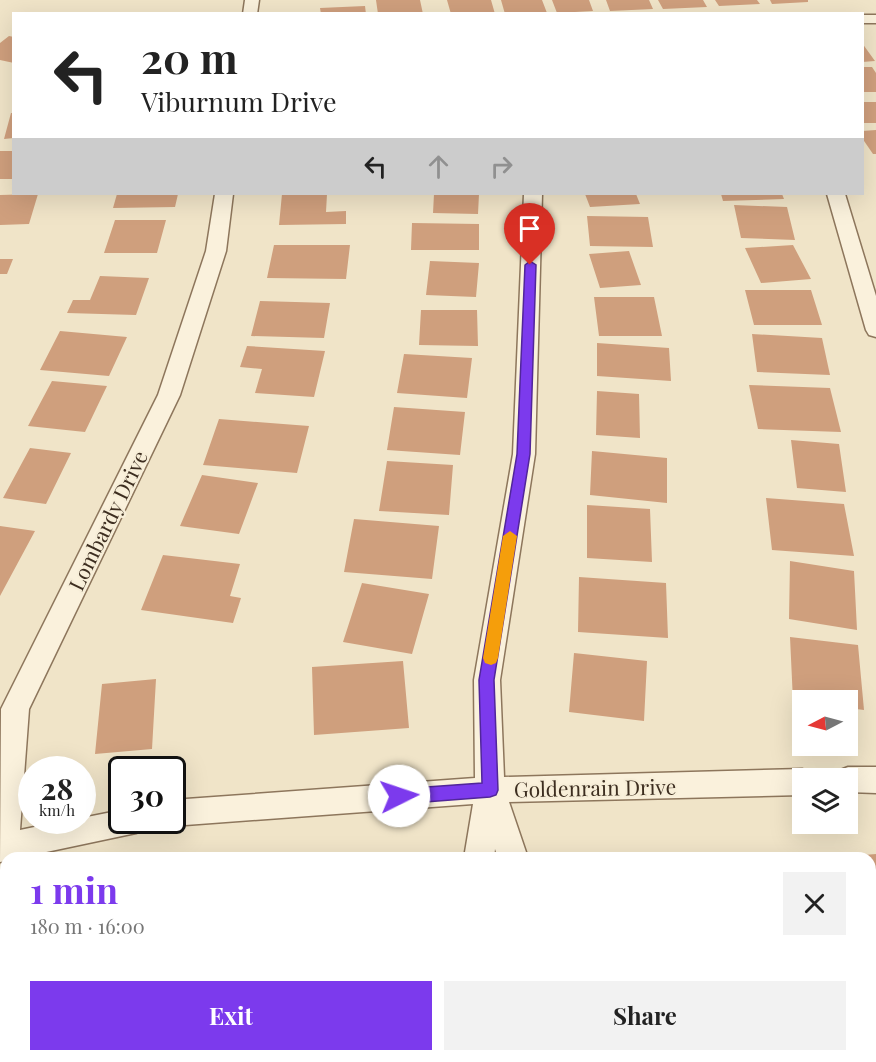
<!DOCTYPE html>
<meta charset="utf-8">
<style>
body{margin:0;font-family:"Playfair Display",serif;background:#f2f2f2;color:#222;height:100vh;display:flex;flex-direction:column;font-size:22px;white-space:nowrap}
*{box-sizing:border-box;margin:0}
p{font-size:20px;color:#767676}
.icon{flex:none;width:33px;height:33px;fill:none;stroke:currentColor;stroke-width:2;stroke-linecap:round;stroke-linejoin:round}
.map{position:relative;flex:1;overflow:hidden}
.panel{position:absolute;left:0px;top:852px;width:876px;height:210px;display:flex;flex-direction:column;background:#fff;border-radius:18px 18px 0 0;box-shadow:0 6px 24px #0002}
.panel>*{flex:none}
.banner{position:absolute;left:12px;top:12px;width:852px;height:183px;border-radius:0px;box-shadow:0 6px 24px #0002;background:#fff;color:#222;overflow:hidden}
.needle{width:39px;rotate:264deg}
.tools{position:absolute;left:792px;top:690px;display:grid;gap:12px}
.tools a{display:grid;place-items:center;width:66px;height:66px;border-radius:0px;background:#fff;box-shadow:0 6px 24px #0002;font-size:30px}
.speed{position:absolute;left:18px;top:756px;display:flex;gap:12px;font-size:30px;font-weight:700;text-align:center}
.speed>*{display:grid;place-content:center;width:78px;height:78px;border-radius:50%;background:#fff;box-shadow:0 6px 24px #0002;line-height:1}
.speed small{font-size:15px;font-weight:400}
.speed .limit{border:3px solid #111;border-radius:9px;background:#fff;color:#111}
.pin{position:absolute;display:grid;place-items:center;width:51px;height:51px;color:#fff;margin:-62px -26px;border-radius:50% 50% 50% 0;rotate:-45deg;box-shadow:0 0 6px #0007}
.pin .icon{rotate:45deg}
.me{position:absolute;width:66px;margin:-33px;rotate:86deg;stroke-linejoin:round;filter:drop-shadow(0 0 4px #0008)}
.turn{display:flex;align-items:center;gap:21px;height:126px;padding:0 30px;font-size:27px}
.turn .icon{width:78px;height:78px;stroke-width:2.5}
.turn b{display:block;font-size:42px;line-height:51px}
.lanes{display:flex;align-items:center;height:57px;padding:0 30px;background:#0003;justify-content:center;gap:30px;direction:ltr}
.lanes .off{opacity:.35}
.round{display:grid;place-items:center;flex:none;width:63px;height:63px;border-radius:0px;background:#f2f2f2}
.head{display:flex;align-items:center;justify-content:space-between;height:102px;padding:0 30px}
h1{font-size:36px;font-weight:700;line-height:45px;color:#7c3aed}
.button{display:flex;gap:12px;margin-top:auto;padding:12px 30px}
.button a{flex:1;height:69px;border-radius:0px;background:#7c3aed;color:#fff;font-size:24px;font-weight:700;line-height:69px;text-align:center}
.button a+a{background:#f2f2f2;color:#222}
.map>svg:first-child{display:block}
.building{fill:#cf9f7d}
.lines{fill:none;stroke-linecap:round;stroke-linejoin:round}
.minor-casing{stroke:#8d765c;stroke-width:3}
.minor{fill:#faf1dc;fill-rule:evenodd}
.route{fill:#7c3aed;stroke:#51269a;stroke-width:1.5}
.slow{fill:#f59e0b}
.labels{text-anchor:middle;dominant-baseline:central;stroke-width:4.5;stroke-linejoin:round;paint-order:stroke}
.street-label{font-size:21px;fill:#3d2e20;stroke:#f7eed8}
</style>
<div class="map">
<svg width="876" height="1062" viewBox="0 0 876 1062">
<rect width="100%" height="100%" fill="#f0e4c8"/>
<path class="building" d="M376,0H420L423,14H378Z
M447,0H491L495,14H451Z
M501,0H542L547,13L505,14Z
M552,0H589L593,11L557,13Z
M606,0H649L653,9L610,11Z
M658,0H703L707,7L663,9Z
M715,0H757L760,4L719,6Z
M770,0H808V2L772,4Z
M365,6L366,14H321L320,8Z
M9,36L14,37V63L0,60V43Z
M862,43L875,61L862,62Z
M862,67H872L876,73V92H862Z
M862,102H876V123H862Z
M11,113H14V138L4,139Z
M876,130V154H873L862,138V131Z
M0,151H14V179H0Z
M38,194L29,224L0,225V195Z
M117,194H178L175,207L113,208Z
M282,194H327L326,212L346,211V224L279,225Z
M434,194H479L478,214L433,213Z
M585,194H636L640,204L590,207Z
M721,194H782L784,199L723,201Z
M734,205L787,207L795,240L741,238Z
M587,216L648,217L653,247L590,246Z
M115,220H166L157,253H104Z
M412,223L479,224V250H411Z
M274,245H350L346,279L267,278Z
M793,245L811,279L761,283L745,248Z
M629,251L641,285L600,288L589,254Z
M0,259H13L7,274H0Z
M430,261L479,263L476,297L426,295Z
M100,276L149,278L136,315L67,313L73,300H90Z
M745,290H811L822,325H754Z
M594,297H654L662,336H599Z
M260,301L330,303L324,338L251,336Z
M421,310H477L478,346L419,345Z
M60,331L127,337L109,376L40,370Z
M752,334L822,338L830,375L757,372Z
M597,343L669,348L671,381L597,376Z
M247,346L325,351L314,397L255,393L262,369L240,367Z
M404,354L472,358L467,398L397,393Z
M52,381L107,386L85,432L28,426Z
M749,385L830,388L841,432L758,429Z
M597,391L639,394L640,438L596,435Z
M394,407L465,412L460,455L387,450Z
M219,419L309,426L297,473L203,465Z
M791,440L839,444L846,492L797,488Z
M30,448L71,453L46,504L3,498Z
M592,451L667,458V503L590,495Z
M387,461L453,465L449,515L379,511Z
M202,475L258,483L239,534L180,526Z
M766,498L844,504L854,556L772,550Z
M587,505L650,509L652,562L587,558Z
M354,519L439,526L432,579L344,572Z
M0,526L35,531L0,596Z
M163,555L240,564L230,596L241,598L233,623L141,610Z
M790,561L854,571L857,630L789,619Z
M579,577L666,583L668,638L578,632Z
M362,583L429,594L412,654L343,642Z
M790,637L858,645L864,710L848,708V700L793,701Z
M574,653L647,661L644,721L569,712Z
M403,661L409,728L314,735L312,667Z
M156,679L152,749L95,754L102,684Z
M876,854V893H875L870,875V858H865L864,855Z"/>
<g class="lines">
<g class="minor-casing">
<path id="minor" d="M245,0H259L257,14H243Z
M862,15H876V23H862Z
M215,194H233L226,251L180,395L29,709L20,830L68,820H82V818L122,810V820H150L146,829L136,833L18,858H6V861L0,862L1,709L158,395L206,251Z
M524,194H542L535,454L500,680L504,777L802,769L812,773L815,778H802V795L509,802L528,858H498L495,849L494,858H464L473,804L172,826L162,822L161,820H172V800L475,778L474,680L513,454Z
M827,194H845L876,296V337L869,335L866,330Z
M848,767H876V793L848,792V778H834L838,771Z
M464,1056H498L499,1062H465Z
M537,1056H571L572,1062H538Z"/>
</g>
<use href="#minor" class="minor"/>
</g>
<path class="route" d="M530,261L536,265L530,454L494,680L498,790L496,795L490,797L399,804L394,802L391,796L394,791L399,789L482,783L479,680L517,454L525,265Z"/>
<path class="slow" d="M510,531L517,536L498,658L496,663L491,665L485,663L483,658L503,536Z"/>
<g class="labels">
<g class="street-label">
<text transform="translate(107 520) rotate(-64)">Lombardy Drive</text>
<text transform="translate(595 787) rotate(-1)">Goldenrain Drive</text>
</g>
</g>
</svg>
<div class="tools">
<a><svg class="needle" viewBox="-14 -14 28 28"><path d="M0-13l5 13h-10z" fill="#e53935"/><path d="M0 13l5-13h-10z" fill="#767676"/></svg></a>
<a><svg class="icon" aria-label="layers" viewBox="0 0 24 24"><path d="M12 4l9 5-9 5-9-5zM3 14l9 5 9-5"/></svg></a>
</div>
<div class="speed"><div>28<small>km/h</small></div><div class="limit">30</div></div>
<div class="pin" style="left:530px;top:265px;background:#d93025"><svg class="icon" aria-label="arrive" viewBox="0 0 24 24"><path d="M6 21V4h12l-3 4 3 4H6"/></svg></div>
<svg class="me" style="left:399px;top:796px" viewBox="-20 -20 40 40"><circle r="19" fill="#fff"/><path d="M0-13L10 11 0 6-10 11z" fill="#7c3aed"/></svg>
<div class="banner">
<div class="turn"><svg class="icon" aria-label="left" viewBox="0 0 24 24"><path d="M17 20v-9H6M10 6l-5 5 5 5"/></svg><div><b>20 m</b>Viburnum Drive</div></div>
<div class="lanes"><svg class="icon" aria-label="left" viewBox="0 0 24 24"><path d="M17 20v-9H6M10 6l-5 5 5 5"/></svg><svg class="icon off" aria-label="ahead" viewBox="0 0 24 24"><path d="M12 20V5M6 11l6-6 6 6"/></svg><svg class="icon off" aria-label="right" viewBox="0 0 24 24"><path d="M7 20v-9h11M14 6l5 5-5 5"/></svg></div>
</div>
<section class="panel">
<div class="head"><div><h1>1 min</h1><p>180 m · 16:00</p></div><a class="round"><svg class="icon" aria-label="close" viewBox="0 0 24 24"><path d="M6 6l12 12M18 6L6 18"/></svg></a></div>
<div class="button"><a>Exit</a><a>Share</a></div>
</section>
</div>
